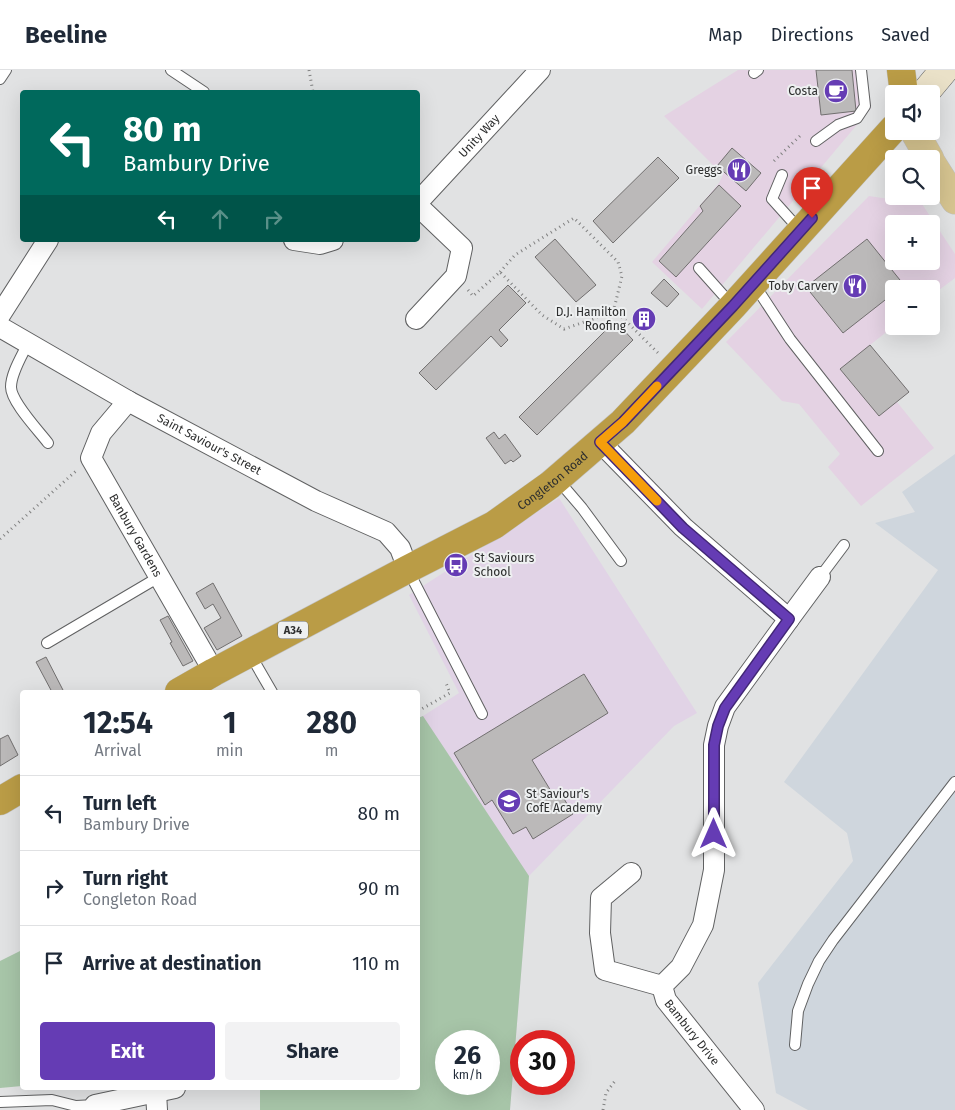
<!DOCTYPE html>
<meta charset="utf-8">
<style>
body{margin:0;font-family:"Fira Sans",sans-serif;background:#f2f2f3;color:#1f2937;height:100vh;display:flex;flex-direction:column;font-size:19px;white-space:nowrap}
*{box-sizing:border-box;margin:0}
p{font-size:16px;color:#747a83}
.icon{flex:none;width:28px;height:28px;fill:none;stroke:currentColor;stroke-width:2;stroke-linecap:round;stroke-linejoin:round}
.map{position:relative;flex:1;overflow:hidden}
.side{position:absolute;left:20px;top:620px;width:400px;height:400px;display:flex;flex-direction:column;background:#fff;border-radius:5px;box-shadow:0 5px 20px #0002}
.side>*{flex:none}
.guide{position:absolute;left:20px;top:20px;width:400px;height:152px;border-radius:5px;box-shadow:0 5px 20px #0002;background:#00695c;color:#fff;overflow:hidden}
.tools{position:absolute;left:885px;top:15px;display:grid;gap:10px}
.tools a{display:grid;place-items:center;width:55px;height:55px;border-radius:5px;background:#fff;box-shadow:0 5px 20px #0002;font-size:25px}
.speed{position:absolute;left:435px;top:960px;display:flex;gap:10px;font-size:25px;font-weight:700;text-align:center}
.speed>*{display:grid;place-content:center;width:65px;height:65px;border-radius:50%;background:#fff;box-shadow:0 5px 20px #0002;line-height:1}
.speed small{font-size:12px;font-weight:400}
.speed .limit{border:8px solid #d22;background:#fff;color:#111}
.pin{position:absolute;display:grid;place-items:center;width:42px;height:42px;color:#fff;margin:-51px -21px;border-radius:50% 50% 50% 0;rotate:-45deg;box-shadow:0 0 5px #0007}
.pin .icon{rotate:45deg}
.me{position:absolute;width:55px;margin:-28px;rotate:0deg;stroke-linejoin:round;filter:drop-shadow(0 0 4px #0008)}
.turn{display:flex;align-items:center;gap:18px;height:105px;padding:0 20px;font-size:22px}
.turn .icon{width:65px;height:65px;stroke-width:2.5}
.turn b{display:block;font-size:35px;line-height:42px}
.lanes{display:flex;align-items:center;height:48px;padding:0 20px;background:#0003;justify-content:center;gap:25px;direction:ltr}
.lanes .off{opacity:.35}
.eta{display:flex;justify-content:space-evenly;align-items:center;height:85px;text-align:center}
.eta b{font-size:30px;font-weight:700;line-height:35px}
.button{display:flex;gap:10px;margin-top:auto;padding:10px 20px}
.button a{flex:1;height:58px;border-radius:5px;background:#653cb4;color:#fff;font-size:20px;font-weight:700;line-height:58px;text-align:center}
.button a+a{background:#f2f2f3;color:#1f2937}
ul{padding:0;list-style:none}
li{display:flex;align-items:center;gap:15px;height:75px;padding:0 20px;border-top:1px solid #e0e1e3}
li div{flex:1}
li b{display:block;font-size:19px}
li em{font-style:normal}
header{display:flex;align-items:center;gap:30px;box-sizing:border-box;height:70px;padding:0 25px;background:#fff;border-bottom:1px solid #e0e1e3}
header strong{font-size:24px}
nav{display:flex;gap:28px;margin-inline-start:auto;font-size:18px}
.map>svg:first-child{display:block}
.commercial{fill:#e4d2e3;fill-rule:evenodd}
.built{fill:#cfd6dd}
.education{fill:#e1d3e6;fill-rule:evenodd}
.green{fill:#a7c5a8;fill-rule:evenodd}
.building{fill:#bbb9b9;stroke:#716f6f}
.lines{fill:none;stroke-linecap:round;stroke-linejoin:round}
.lane-casing{stroke:#606162;stroke-width:12}
.street-casing{stroke:#606162;stroke-width:22}
.secondary-casing{stroke:#606162;stroke-width:29}
.primary-casing{stroke:#c0c0c0;stroke-width:29}
.highway-casing{stroke:#c0c0c0;stroke-width:29}
.path{stroke:#808181;stroke-width:3;stroke-dasharray:1 4;stroke-linecap:butt}
.lane{stroke:#fff;stroke-width:10}
.street{stroke:#fff;stroke-width:20}
.secondary{stroke:#eae1c8;stroke-width:28}
.primary{stroke:#d6c490;stroke-width:28}
.highway{stroke:#ba9c46;stroke-width:28}
.route-casing{stroke:#422775;stroke-width:12}
.route{stroke:#653cb4;stroke-width:9}
.slow{stroke:#f59e0b;stroke-width:9}
.labels{text-anchor:middle;dominant-baseline:central;stroke-width:4;stroke-linejoin:round;paint-order:stroke}
.shield{fill:#eef0f1;stroke:#676868;stroke-width:1}
.shield-label{font-size:11px;font-weight:bold;fill:#2d2e2e}
.poi-label{font-size:12px;fill:#2d2e2e;stroke:#eef0f1;text-anchor:end}
.street-label{font-size:12px;fill:#2d2e2e;stroke:#eef0f1}
</style>
<header>
<strong>Beeline</strong>
<nav><a>Map</a><a>Directions</a><a>Saved</a></nav>
</header>
<div class="map">
<svg width="955" height="1040" viewBox="0 0 955 1040">
<rect width="100%" height="100%" fill="#e1e2e3"/>
<path class="commercial" d="M738,0H866L871,38L702,239L652,192L719,113L723,105L664,46Z
M869,126L922,134L955,184V208L931,226V219H894V256L870,275L909,322L897,332L934,378L861,436L828,397L840,384L799,334L782,331L726,272ZM894,154H931V191H894Z"/>
<path class="built" d="M955,384V1040H808L776,1023L758,913L853,791L847,763L784,712L938,500L875,453L915,442L902,422Z"/>
<path class="education" d="M559,428L697,643L674,656L529,806L510,1040H260V1018H418V648L423,646L459,623L409,525ZM446,971H489V1014H446Z"/>
<path class="green" d="M423,646L529,806L510,1040H260V1018H418V648ZM446,971H489V1014H446Z
M22,880V1016L0,1018V891Z"/>
<path class="building" d="M816,0H852L856,41L821,45Z
M732,78L761,103L746,121L717,96Z
M658,87L679,108L613,173L593,151Z
M719,115L741,136L676,207L659,191L703,141L700,136Z
M555,169L596,215L576,232L535,187Z
M867,169L904,215L899,219H894V223L843,263L806,217Z
M664,209L679,224L667,237L651,223Z
M508,215L526,233L499,260L508,270L501,277L491,266L436,320L419,303Z
M643,238L656,249L646,261L632,250Z
M615,251L633,270L537,365L519,347Z
M870,275L909,322L879,346L840,299Z
M494,362L499,369L505,364L521,386L513,392L511,390L505,394L486,368Z
M213,513L242,566L217,580L204,558L221,548L213,534L205,539L196,523Z
M168,546L193,591L183,596L170,573L172,572L160,550Z
M46,587L64,622H52L36,592Z
M584,604L608,643L532,690L554,726L560,722L573,744L533,769L526,757L513,764L492,730L485,735L454,683Z
M8,665L18,685L0,696V669Z"/>
<g class="lines">
<g class="lane-casing">
<path id="lane" d="M171,0L204,22
M754,3L758,0
M0,9L6,0
M816,71L838,55L857,48L865,36L861,0
M782,105L772,129L799,159
M699,198L732,235
M754,214L790,269L878,381
M28,273C22,286 11,303 11,317C11,332 39,361 48,373
M558,410L582,438L621,491
M408,500L482,644
M820,507L844,475
M47,573L159,507
M250,584L272,622
M795,975L798,941L808,914L819,891L833,870L955,712
M0,1032L52,1030L76,1036L95,1035"/>
</g>
<g class="street-casing">
<g id="street">
<path id="s1" d="M418,132L540,0"/>
<path d="M294,170L320,174L333,170"/>
<path d="M0,245L48,170"/>
<path d="M416,249L456,206L462,178L418,136"/>
<path id="s2" d="M0,257L128,331L316,431L386,462L400,478L408,499"/>
<path id="s3" d="M128,331L101,363L91,388L214,602"/>
<path id="s4" d="M600,372L683,457L789,549L725,637L718,656L714,675V800L703,855L681,897L662,916L666,930L754,1040"/>
<path d="M789,549L820,507"/>
<path d="M631,803L601,828L600,863L605,900L662,916"/>
<path d="M156,1022L157,1040"/>
<path d="M95,1035L175,1018"/>
</g>
</g>
<g class="secondary-casing">
<path id="secondary" d="M924,24L944,0"/>
</g>
<g class="primary-casing">
<path id="primary" d="M914,61L930,89
M931,92L955,130"/>
</g>
<g class="highway-casing">
<g id="highway">
<path d="M901,0L904,24"/>
<path id="s5" d="M179,622L214,602L408,499L494,455L550,415L623,352L733,236L894,58"/>
<path d="M0,731L22,718"/>
</g>
</g>
<path class="path" d="M309,0L313,22
M774,91L802,64
M500,202L515,185L574,148L618,192L622,206L614,239
M468,220L473,226L500,202L542,245L564,259L593,249L614,239L658,283
M0,469L76,401
M418,641L450,623L446,613
M69,1018H85
M603,1040L606,1023L615,1011"/>
<use href="#lane" class="lane"/>
<use href="#street" class="street"/>
<use href="#secondary" class="secondary"/>
<use href="#primary" class="primary"/>
<use href="#highway" class="highway"/>
</g>
<g class="lines">
<g class="route-casing">
<path id="route" d="M714,764V675L718,656L725,638L789,549L683,458L600,372L623,352L733,236L812,148"/>
</g>
<use href="#route" class="route"/>
<path class="slow" d="M657,316L623,352L600,372L657,431"/>
</g>
<defs>
<g id="cafe-disc" transform="scale(1.25)"><circle r="9.5" fill="#653cb4" stroke="#eef0f1"/><path d="M-5.5-4.5H6V0H3Q3 3.5 0 3.5H-2.5Q-5.5 3.5-5.5 0ZM3-3.2v2h1.7v-2ZM-6 4.5H4V6H-6Z" fill="#fff"/></g>
<g id="restaurant-disc" transform="scale(1.25)"><circle r="9.5" fill="#653cb4" stroke="#eef0f1"/><path d="M-5-6h1v4h1v-4h1v4h1v-4h1v5L-1.5 .5V6h-2V.5L-5-1ZM5-6V6H3V1.5H1.5Q1.5-4 5-6Z" fill="#fff"/></g>
<g id="building-disc" transform="scale(1.25)"><circle r="9.5" fill="#653cb4" stroke="#eef0f1"/><path d="M-4-6H4V6H1V3H-1V6H-4ZM-2.5-4.3h1.7v1.8h-1.7ZM.8-4.3h1.7v1.8H.8ZM-2.5-1h1.7V.8h-1.7ZM.8-1h1.7V.8H.8Z" fill="#fff"/></g>
<g id="bus-disc" transform="scale(1.25)"><circle r="9.5" fill="#653cb4" stroke="#eef0f1"/><path d="M-5-6H5V4H4V6H2V4H-2V6H-4V4H-5ZM-3.5-4V0h7V-4ZM-3.5 1.2v1.5H-2V1.2ZM2 1.2v1.5H3.5V1.2Z" fill="#fff"/></g>
<g id="school-disc" transform="scale(1.25)"><circle r="9.5" fill="#653cb4" stroke="#eef0f1"/><path d="M0-5L7-2L0 1L-7-2ZM-4 1L0 2.5L4 1V4Q0 6-4 4Z" fill="#fff"/></g>
</defs>
<g fill-rule="evenodd">
<use href="#cafe-disc" x="836" y="21"/>
<use href="#restaurant-disc" x="739" y="100"/>
<use href="#restaurant-disc" x="855" y="216"/>
<use href="#building-disc" x="644" y="249"/>
<use href="#bus-disc" x="456" y="495"/>
<use href="#school-disc" x="509" y="731"/>
</g>
<g class="labels">
<rect class="shield" x="278" y="551.5" width="30" height="17" rx="4"/>
<g class="shield-label">
<text x="293" y="560">A34</text>
</g>
<g class="poi-label">
<text x="818" y="21">Costa</text>
<text x="722" y="100">Greggs</text>
<text x="838" y="216">Toby Carvery</text>
<text x="626" y="242">D.J. Hamilton<tspan x="626" dy="14">Roofing</tspan></text>
<text x="474" y="488" text-anchor="start">St Saviours<tspan x="474" dy="14">School</tspan></text>
<text x="526" y="724" text-anchor="start">St Saviour's<tspan x="526" dy="14">CofE Academy</tspan></text>
</g>
<g class="street-label">
<text stroke="none"><textPath href="#s1" startOffset="90">Unity Way</textPath></text>
<text stroke="none"><textPath href="#s2" startOffset="240">Saint Saviour's Street</textPath></text>
<text stroke="none"><textPath href="#s5" startOffset="430">Congleton Road</textPath></text>
<text stroke="none"><textPath href="#s3" startOffset="158">Banbury Gardens</textPath></text>
<text stroke="none"><textPath href="#s4" startOffset="719">Bambury Drive</textPath></text>
</g>
</g>
</svg>
<div class="tools">
<a><svg class="icon" aria-label="sound" viewBox="0 0 24 24"><path d="M4 9h4l5-4v14l-5-4H4zM17 9q2 3 0 6"/></svg></a>
<a><svg class="icon" aria-label="search" viewBox="0 0 24 24"><circle cx="10" cy="10" r="6"/><path d="M15 15l6 6"/></svg></a>
<a>+</a>
<a>−</a>
</div>
<div class="speed"><div>26<small>km/h</small></div><div class="limit">30</div></div>
<div class="pin" style="left:812px;top:148px;background:#d93025"><svg class="icon" aria-label="arrive" viewBox="0 0 24 24"><path d="M6 21V4h12l-3 4 3 4H6"/></svg></div>
<svg class="me" style="left:714px;top:764px" viewBox="-20 -20 40 40"><path d="M0-17L14 15 0 8-14 15z" fill="#653cb4" stroke="#fff" stroke-width="4"/></svg>
<div class="guide">
<div class="turn"><svg class="icon" aria-label="left" viewBox="0 0 24 24"><path d="M17 20v-9H6M10 6l-5 5 5 5"/></svg><div><b>80 m</b>Bambury Drive</div></div>
<div class="lanes"><svg class="icon" aria-label="left" viewBox="0 0 24 24"><path d="M17 20v-9H6M10 6l-5 5 5 5"/></svg><svg class="icon off" aria-label="ahead" viewBox="0 0 24 24"><path d="M12 20V5M6 11l6-6 6 6"/></svg><svg class="icon off" aria-label="right" viewBox="0 0 24 24"><path d="M7 20v-9h11M14 6l5 5-5 5"/></svg></div>
</div>
<section class="side">
<div class="eta">
<div><b>12:54</b><p>Arrival</p></div>
<div><b>1</b><p>min</p></div>
<div><b>280</b><p>m</p></div>
</div>
<ul>
<li><svg class="icon" aria-label="left" viewBox="0 0 24 24"><path d="M17 20v-9H6M10 6l-5 5 5 5"/></svg><div><b>Turn left</b><p>Bambury Drive</p></div><em>80 m</em></li>
<li><svg class="icon" aria-label="right" viewBox="0 0 24 24"><path d="M7 20v-9h11M14 6l5 5-5 5"/></svg><div><b>Turn right</b><p>Congleton Road</p></div><em>90 m</em></li>
<li><svg class="icon" aria-label="arrive" viewBox="0 0 24 24"><path d="M6 21V4h12l-3 4 3 4H6"/></svg><div><b>Arrive at destination</b></div><em>110 m</em></li>
</ul>
<div class="button"><a>Exit</a><a>Share</a></div>
</section>
</div>
